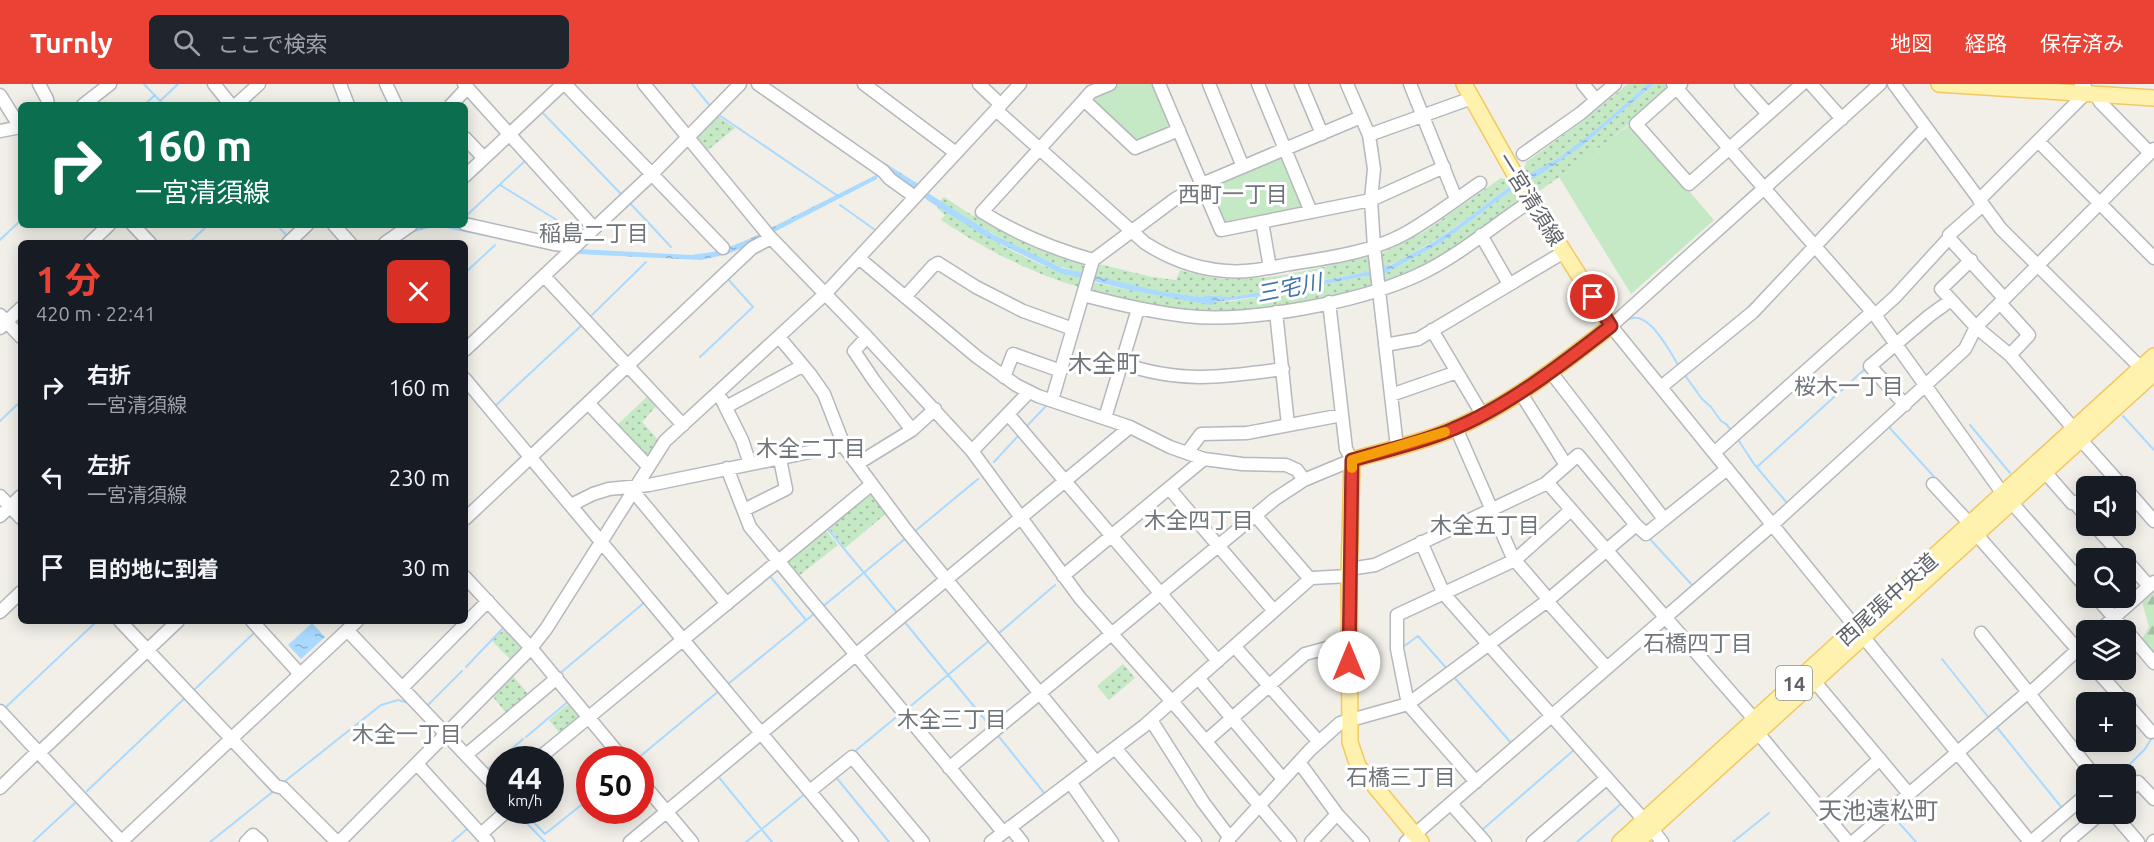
<!DOCTYPE html>
<html lang="ja">
<meta charset="utf-8">
<style>
body{margin:0;font-family:Ubuntu,"Noto Sans JP",sans-serif;background:#20242c;color:#f1f3f6;height:100vh;display:flex;flex-direction:column;font-size:22px;white-space:nowrap}
*{box-sizing:border-box;margin:0}
p{font-size:20px;color:#9ea1a6}
.icon{flex:none;width:33px;height:33px;fill:none;stroke:currentColor;stroke-width:2;stroke-linecap:round;stroke-linejoin:round}
.map{position:relative;flex:1;overflow:hidden}
.panel{position:absolute;left:18px;top:156px;width:450px;height:384px;display:flex;flex-direction:column;background:#171b24;border-radius:9px;box-shadow:0 3px 15px #0003}
.panel>*{flex:none}
.banner{position:absolute;left:18px;top:18px;width:450px;height:126px;border-radius:9px;box-shadow:0 3px 15px #0003;background:#0b6e4f;color:#fff;overflow:hidden}
.tools{position:absolute;left:2076px;top:392px;display:grid;gap:12px}
.tools a{display:grid;place-items:center;width:60px;height:60px;border-radius:9px;background:#171b24;box-shadow:0 3px 15px #0003;font-size:30px}
.speed{position:absolute;left:486px;top:662px;display:flex;gap:12px;font-size:30px;font-weight:700;text-align:center}
.speed>*{display:grid;place-content:center;width:78px;height:78px;border-radius:50%;background:#171b24;box-shadow:0 3px 15px #0003;line-height:1}
.speed small{font-size:15px;font-weight:400}
.speed .limit{border:9px solid #d22;background:#fff;color:#111}
.pin{position:absolute;display:grid;place-items:center;width:51px;height:51px;color:#fff;margin:-26px;border:3px solid #fff;border-radius:50%;box-shadow:0 2px 6px #0007}
.me{position:absolute;width:66px;margin:-33px;rotate:0deg;stroke-linejoin:round;filter:drop-shadow(0 0 4px #0008)}
.turn{display:flex;align-items:center;gap:21px;height:126px;padding:0 18px;font-size:27px}
.turn .icon{width:78px;height:78px;stroke-width:2.5}
.turn b{display:block;font-size:42px;line-height:51px}
.round{display:grid;place-items:center;flex:none;width:63px;height:63px;border-radius:9px;background:#20242c}
.summary{display:flex;align-items:center;justify-content:space-between;height:102px;padding:0 18px}
h1{font-size:36px;font-weight:700;line-height:45px;color:#ea4335}
ul{padding:0;list-style:none}
li{display:flex;align-items:center;gap:18px;height:90px;padding:0 18px}
li div{flex:1}
li b{display:block;font-size:22px}
li em{font-style:normal}
header{display:flex;align-items:center;gap:36px;box-sizing:border-box;height:84px;padding:0 30px;background:#ea4335;color:#fff}
header strong{font-size:28px}
nav{display:flex;gap:33px;margin-inline-start:auto;font-size:21px}
.search{width:420px;height:54px;background:#20242c;display:flex;align-items:center;gap:15px;box-sizing:border-box;padding:0 21px;border-radius:9px;color:#9ea1a6;font-size:22px}
.map>svg:first-child{display:block}
.grass{fill:url(#grass-dots)}
.forest{fill:url(#forest-firs)}
.park{fill:#c5e8c5}
.water{fill:url(#water-ripples)}
.lines{fill:none;stroke-linecap:round;stroke-linejoin:round}
.stream{stroke:#aadaff;stroke-width:2}
.minor-casing{stroke:#b5b8bc;stroke-width:15}
.major-casing{stroke:#f2c960;stroke-width:18}
.minor{stroke:#fff;stroke-width:12}
.major{stroke:#fff2af;stroke-width:15}
.route-casing{stroke:#982c22;stroke-width:15}
.route{stroke:#ea4335;stroke-width:10}
.slow{stroke:#f59e0b;stroke-width:10}
.labels{text-anchor:middle;dominant-baseline:central;stroke-width:6;stroke-linejoin:round;paint-order:stroke}
.shield{fill:#fff;stroke:#8f9295;stroke-width:1.5}
.shield-label{font-size:20px;font-weight:bold;fill:#5f6368}
.street-label{font-size:21px;fill:#5f6368;stroke:#fff}
.neighbourhood-label{font-size:22px;fill:#70757a;stroke:#fff}
.water-label{font-size:22px;font-style:italic;fill:#4174aa;stroke:#fff}
.quarter-label{font-size:24px;fill:#70757a;stroke:#fff}
</style>
<header>
<strong>Turnly</strong>
<div class="search"><svg class="icon" aria-label="search" viewBox="0 0 24 24"><circle cx="10" cy="10" r="6"/><path d="M15 15l6 6"/></svg>ここで検索</div>
<nav><a>地図</a><a>経路</a><a>保存済み</a></nav>
</header>
<div class="map">
<svg width="2154" height="758" viewBox="0 0 2154 758">
<defs>
<pattern id="grass-dots" width="8" height="8" patternUnits="userSpaceOnUse" patternTransform="scale(1.5)"><rect width="8" height="8" fill="#c5e8c5"/><path d="M2 2h.1M6 6h.1" fill="none" stroke="#a3c0a4" stroke-width="1.8" stroke-linecap="round"/></pattern>
<pattern id="forest-firs" width="22" height="20" patternUnits="userSpaceOnUse" patternTransform="scale(1.5)"><rect width="22" height="20" fill="#c5e8c5"/><path d="M5 1l3.5 6h-7zM16 11l3.5 6h-7z" fill="#a3c0a4"/></pattern>
<pattern id="water-ripples" width="26" height="14" patternUnits="userSpaceOnUse" patternTransform="scale(1.5)"><rect width="26" height="14" fill="#aadaff"/><path d="M2 4q2-2 4 0t4 0M15 11q2-2 4 0t4 0" fill="none" stroke="#8eb4d2"/></pattern>
</defs>
<rect width="100%" height="100%" fill="#f1efe8"/>
<path class="grass" d="M1628,0H1648C1610,33 1572,73 1525,92L1521,85L1525,83L1526,78L1588,33Z
M1654,0H1668L1670,6L1599,65L1538,108L1534,107L1528,96L1582,62Z
M715,30L735,44L708,66L697,53V49Z
M1501,94L1506,96L1510,102C1478,126 1448,150 1413,169C1403,174 1394,181 1383,182L1382,171L1384,168L1424,148Z
M1512,106L1519,115V120L1427,183L1385,199L1384,190L1442,158Z
M944,113L973,132L976,130L997,143L1083,178L1086,182L1084,190C1031,176 986,146 940,117Z
M937,121C982,150 1029,181 1081,194L1079,203C1029,188 984,165 941,136L945,131L938,125Z
M1367,173L1370,174L1371,185L1366,188L1233,213C1223,213 1208,210 1201,213L1157,207L1095,193L1099,180L1152,193L1176,196L1180,186C1197,190 1213,195 1230,195C1276,196 1323,183 1367,173Z
M1366,192L1372,193L1373,204L1370,206L1249,228H1175L1090,207L1093,198L1134,207L1204,219L1233,217L1277,210Z
M651,309L659,319L642,338L660,358L646,377L615,343Z
M871,406L888,428L845,464L826,441Z
M823,443L838,461L796,494L784,479Z
M507,542L527,563L512,577L492,557Z
M1123,580L1135,594L1109,616L1097,602Z
M513,592L529,611L507,630L493,613Z
M572,617L585,632L563,653L549,636Z"/>
<path class="forest" d="M2151,506L2154,507V572L2142,555L2149,543L2141,514Z"/>
<path class="park" d="M1119,0H1156L1173,41L1171,45L1135,58L1091,17L1093,11Z
M1631,40L1714,136L1631,210L1559,93Z
M1281,72L1284,74L1305,122L1303,126L1225,141L1208,105L1209,103Z"/>
<path class="water" d="M1648,0H1654L1582,62L1541,90L1516,103L1442,158L1384,190L1372,193L1366,192L1277,210L1216,218L1211,221L1134,207L1060,189L986,153L930,118L878,79L880,76L920,101L928,109L994,151L1062,184L1158,207L1201,213C1209,210 1223,213 1233,213L1336,194L1366,188L1380,182L1391,181L1430,160L1457,142L1521,94L1559,74L1599,43Z
M878,90L877,95L753,159L728,170L701,176L578,170V165L691,171L719,167L749,155Z
M420,141H453L552,163H562V169L437,142L414,148L397,159H389L408,145Z
M312,539L325,553L301,575L288,561Z"/>
<g class="lines">
<path class="stream" d="M144,0L164,21
M692,0L711,23
M160,17L178,0
M144,21L155,11
M540,26L622,111
M716,29L838,112
M500,101L581,151
M629,118L671,163
M840,121L878,148
M465,133L526,76
M277,141L287,152
M0,156L21,136
M189,159L208,141
M465,189L495,161
M590,233L646,178
M1626,237C1647,221 1669,267 1679,282
M700,273L753,223L727,194
M1684,290L1702,315L1711,323L1721,337L1726,340L1732,347
M494,323L582,241
M2123,332L2154,366
M0,337L21,317
M1970,341L2010,389
M1888,342L1937,396
M1024,345L1047,321
M1737,354L1754,380L1787,419
M994,378L1019,351
M1757,383L1866,284
M826,443L899,531
M914,448L978,395
M1649,454L1693,502
M769,491L806,536
M654,511L686,549
M821,524L906,454
M903,536L991,643
M998,550L1055,501
M691,555L728,600L815,529
M1403,563L1418,552L1448,586
M1942,575L1989,634
M466,583L504,543
M558,591L645,518
M1453,592L1512,660
M193,607L256,547
M427,622L462,587
M6,623L97,537
M907,625L990,556
M1995,641L2062,724
M996,649L1045,710
M454,651L480,624
M526,653L570,616
M854,668L900,630
M500,675L523,655
M637,675L720,606
M486,686L500,675
M2120,690L2145,665L2153,652
M717,691L772,758
M835,692L889,758
M284,698L381,621L398,616L409,619
M87,707L187,612
M514,726L545,758
M522,726L545,750L590,714
M1892,731L1916,758
M1482,746L1575,665
M33,758L75,719
M210,758L275,706
M452,758L468,744
M746,758L806,709
M1577,758L1622,719
M1733,758L1769,729"/>
<g class="minor-casing">
<path id="minor" d="M39,0L47,15L48,21
M214,0L231,21
M340,0L348,21
M386,0L396,21
M464,0L594,144
M565,0L723,164
M644,0L770,153L867,253L972,367L1080,514L1182,629L1290,758
M758,0L883,87L890,95L915,113
M864,0L956,69
M979,0L1001,21
M1159,0L1221,146L1371,116L1444,83
M1209,0L1243,83
M1258,0L1311,128
M1301,0L1322,50
M1347,0L1369,51L1374,85L1371,116L1374,163L1397,363
M1410,0L1456,115
M1583,0L1596,16
M1673,0L1875,231L2003,410
M1681,0L1636,40L1689,100L1802,0
M1741,0L1768,30
M1811,0L1842,35
M1880,0L1611,242L2030,758
M1894,0L2001,145L2147,290
M2096,10L2100,18L2150,69
M0,11L20,43
M1084,16L1091,8L1110,0
M83,21L110,0
M236,21L259,0
M451,21L467,4
M996,26L1145,159C1170,175 1196,185 1226,187C1248,189 1269,184 1290,180C1328,174 1369,169 1404,150C1431,135 1455,116 1480,99
M0,47L21,43
M1369,51L1472,14
M465,54L484,74
M2038,57L2154,174
M1523,70L1581,29L1615,0
M465,92L563,0
M1979,116L2085,10V3L2081,0
M1262,138L1270,184
M465,140L554,160L576,162
M133,141L150,159
M334,141L350,159
M1481,151L1509,200
M1949,154L2004,214
M90,159L109,141
M288,159L307,141
M385,159L411,141
M860,175L977,273L1016,301L1038,312L1130,343L1170,363L1204,375L1063,492
M1093,176C1053,165 1017,150 982,128L1084,16L1135,64L1179,46
M1971,176L1941,205L1976,243L2010,271L2074,345
M544,192L683,341
M1083,211C1117,220 1151,228 1186,232C1250,239 1360,218 1418,191C1455,174 1488,146 1522,123
M905,213L933,182L938,179L976,203L1023,227L1073,245
M2000,219L2029,251L2010,271
M1276,228L1288,341
M0,231L21,253
M1875,231L1895,213L1949,154V151L1983,121
M0,244L21,224
M1432,246L1482,330
M779,253L810,290L824,310L845,364L906,446L1096,678
M867,253L854,267L875,298L912,346L935,325
M1385,261L1418,255L1564,168
M465,266L651,91L740,0
M1122,279C1178,300 1226,293 1283,285
M1550,287L1664,435
M1004,293L1013,270L1061,287
M465,295L852,758
M1661,303L1753,228L1926,44
M1520,308L1566,381
M1391,311L1457,288
M722,316L742,356L750,380
M1052,316L1093,176L1175,115L1202,100L1361,33
M588,319L648,382
M1905,321L1870,282L1929,232L1951,216
M726,323L802,282
M1008,330L1218,577
M1105,334L1138,225
M1456,344L1513,474L1549,516
M2081,356L2122,402
M972,367L1029,308
M1187,369L1201,350L1247,349L1342,331
M1714,369L1872,228
M1204,375L1242,380L1286,381L1297,386L1304,396
M857,380L912,346
M727,384L750,443L1003,748
M2045,388L2072,419L2074,418L2086,432
M1547,398L1755,636
M1933,400L1970,440
M1169,404L1274,527
M2126,405L2154,437
M633,407L727,520
M0,412L21,434
M2012,419L2086,503
M571,421L593,410L609,405L649,401L844,361
M744,426L786,405L780,375
M1255,431L1310,495L1312,494L1349,492
M0,432L21,412
M465,435L752,164L771,154
M2094,441L2124,474
M1977,451L2086,575
M1421,458L1444,510L1644,736
M2126,476L2149,502
M1349,485L1375,481L1545,400L1578,371L1636,441
M465,493L531,564L623,675
M2096,513L2125,546
M1547,517L1607,584
M0,528L21,508
M120,537L276,702L283,704L337,758
M252,537L300,590
M347,546L500,707
M2100,546L2154,498
M2126,546L2154,579
M1981,549L2093,690
M1235,563L1319,658
M2095,585L2125,618
M1199,595L1283,695
M1815,598L1909,710
M402,604L488,517
M2029,610L2086,558
M2126,619L2151,648
M0,627L122,758
M1151,636L1203,718L1230,754
M1758,649L1848,758
M1206,657L1305,570L1349,558
M1115,664L1195,758
M39,669L178,537
M466,671L557,594
M538,675L872,400
M1299,678L1337,730L1363,758
M417,680L488,758
M949,684L1275,415L1304,396L1352,376L1346,365L1329,218
M640,696L692,758
M1070,698L1112,758
M1476,698L1408,620L1397,565V531L1515,476L1571,426
M0,704L38,667
M810,707L852,673L923,758
M2126,709L2138,698L2154,715
M1451,720L1485,758
M1822,727L1880,675
M2113,729L2138,758
M1010,743L1022,758
M1652,745L1662,758
M481,750L508,726
M121,758L357,537
M246,758L253,751L261,758
M339,758L531,564L546,545L665,357L825,210L1020,0
M630,758L1130,343
M991,758L1144,642L1310,495
M1226,758L1310,666L1340,639L1408,620L1547,517L1636,441L1646,450L1727,385
M1311,758L1337,730
M1406,758L1772,441L1965,265L1976,243L2154,65
M1533,758L1607,694
M1853,758L2028,608
M2031,758L2086,711
M2067,758L2101,729
M2153,758L2154,757"/>
</g>
<g class="major-casing">
<path id="major" d="M1939,0L2154,14
M1421,758L1358,682L1350,658L1349,492L1352,376C1386,366 1421,359 1453,345C1509,322 1563,279 1611,242L1514,89L1464,0
M1620,758L2154,272
M1637,758L2154,289"/>
</g>
<use href="#minor" class="minor"/>
<use href="#major" class="major"/>
</g>
<g class="lines">
<g class="route-casing">
<path id="route" d="M1349,578L1352,376C1386,366 1421,359 1453,345C1507,323 1565,278 1611,242L1593,213"/>
</g>
<use href="#route" class="route"/>
<path class="slow" d="M1352,384V376L1445,348"/>
</g>
<g class="labels">
<rect class="shield" x="1776" y="582" width="36" height="34" rx="4.5"/>
<g class="shield-label">
<text x="1794" y="599">14</text>
</g>
<g class="street-label">
<text transform="translate(1531 115) rotate(58)">一宮清須線</text>
<text transform="translate(1887 515) rotate(-42)">西尾張中央道</text>
</g>
<g class="neighbourhood-label">
<text x="1233" y="109">西町一丁目</text>
<text x="594" y="148">稲島二丁目</text>
<text x="1849" y="301">桜木一丁目</text>
<text x="811" y="363">木全二丁目</text>
<text x="1199" y="435">木全四丁目</text>
<text x="1485" y="440">木全五丁目</text>
<text x="1698" y="558">石橋四丁目</text>
<text x="952" y="634">木全三丁目</text>
<text x="407" y="649">木全一丁目</text>
<text x="1401" y="692">石橋三丁目</text>
</g>
<g class="water-label">
<text transform="translate(1289 203) rotate(-11)">三宅川</text>
</g>
<g class="quarter-label">
<text x="1104" y="279">木全町</text>
<text x="1878" y="726">天池遠松町</text>
</g>
</g>
</svg>
<div class="tools">
<a><svg class="icon" aria-label="sound" viewBox="0 0 24 24"><path d="M4 9h4l5-4v14l-5-4H4zM17 9q2 3 0 6"/></svg></a>
<a><svg class="icon" aria-label="search" viewBox="0 0 24 24"><circle cx="10" cy="10" r="6"/><path d="M15 15l6 6"/></svg></a>
<a><svg class="icon" aria-label="layers" viewBox="0 0 24 24"><path d="M12 4l9 5-9 5-9-5zM3 14l9 5 9-5"/></svg></a>
<a>+</a>
<a>−</a>
</div>
<div class="speed"><div>44<small>km/h</small></div><div class="limit">50</div></div>
<div class="pin" style="left:1593px;top:213px;background:#d93025"><svg class="icon" aria-label="arrive" viewBox="0 0 24 24"><path d="M6 21V4h12l-3 4 3 4H6"/></svg></div>
<svg class="me" style="left:1349px;top:578px" viewBox="-20 -20 40 40"><circle r="19" fill="#fff"/><path d="M0-13L10 11 0 6-10 11z" fill="#ea4335"/></svg>
<div class="banner">
<div class="turn"><svg class="icon" aria-label="right" viewBox="0 0 24 24"><path d="M7 20v-9h11M14 6l5 5-5 5"/></svg><div><b>160 m</b>一宮清須線</div></div>
</div>
<section class="panel">
<div class="summary"><div><h1>1 分</h1><p>420 m · 22:41</p></div><a class="round" style="background:#d93025;color:#fff"><svg class="icon" aria-label="close" viewBox="0 0 24 24"><path d="M6 6l12 12M18 6L6 18"/></svg></a></div>
<ul>
<li><svg class="icon" aria-label="right" viewBox="0 0 24 24"><path d="M7 20v-9h11M14 6l5 5-5 5"/></svg><div><b>右折</b><p>一宮清須線</p></div><em>160 m</em></li>
<li><svg class="icon" aria-label="left" viewBox="0 0 24 24"><path d="M17 20v-9H6M10 6l-5 5 5 5"/></svg><div><b>左折</b><p>一宮清須線</p></div><em>230 m</em></li>
<li><svg class="icon" aria-label="arrive" viewBox="0 0 24 24"><path d="M6 21V4h12l-3 4 3 4H6"/></svg><div><b>目的地に到着</b></div><em>30 m</em></li>
</ul>
</section>
</div>
